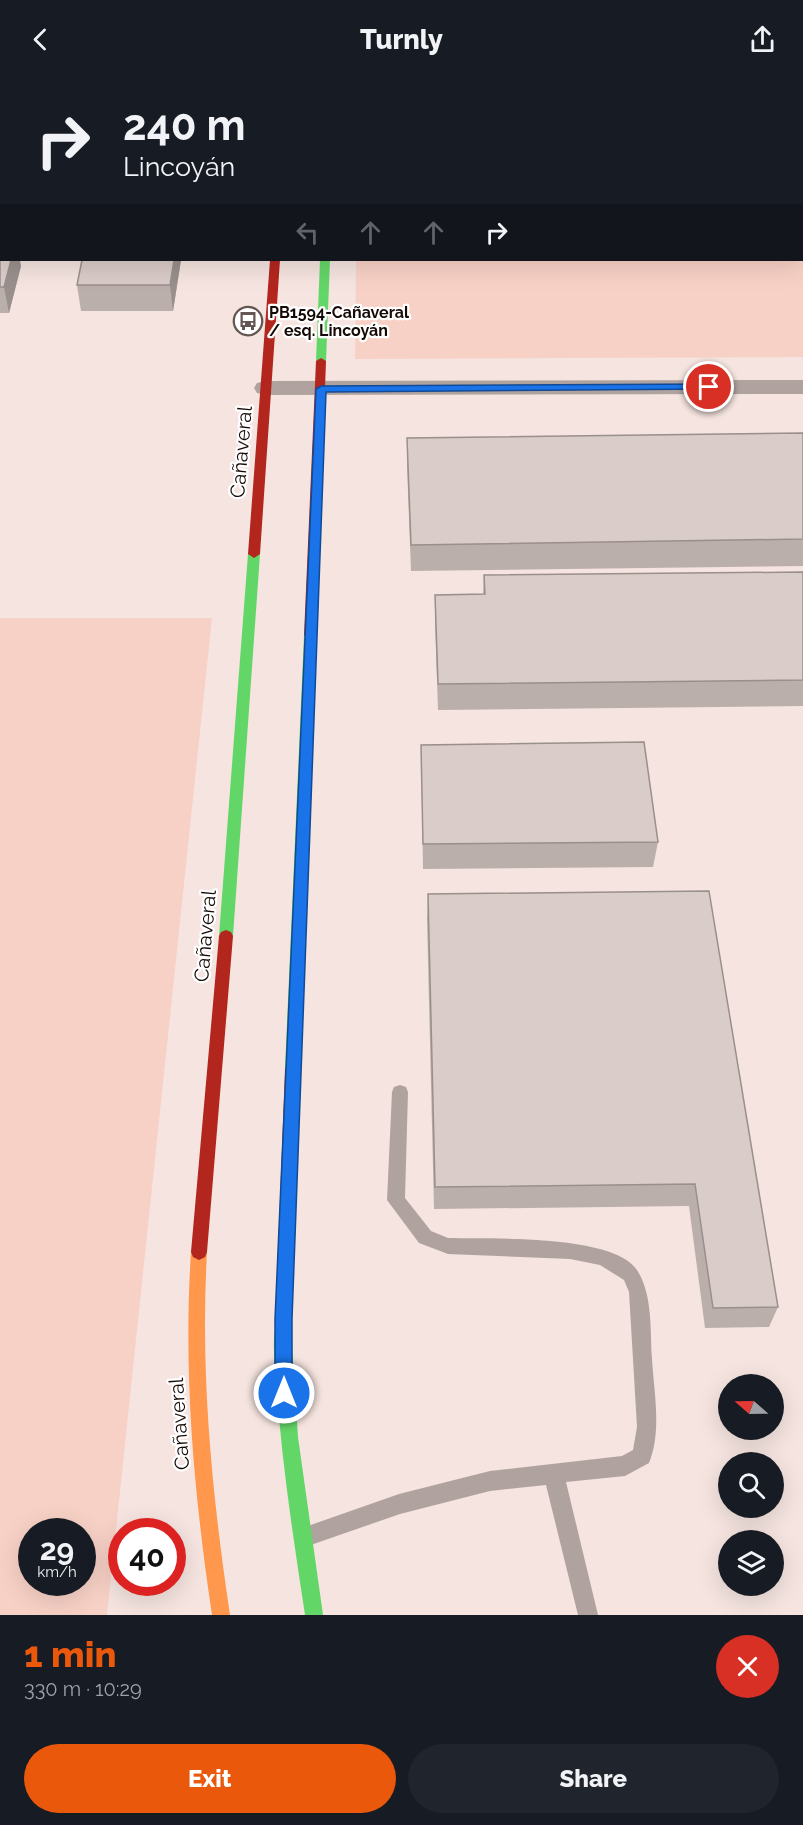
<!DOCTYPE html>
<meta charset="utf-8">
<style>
body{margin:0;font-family:Raleway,sans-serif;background:#20242c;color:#f1f3f6;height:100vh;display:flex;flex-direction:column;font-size:22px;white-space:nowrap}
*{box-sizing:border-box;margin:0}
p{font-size:20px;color:#9ea1a6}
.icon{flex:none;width:33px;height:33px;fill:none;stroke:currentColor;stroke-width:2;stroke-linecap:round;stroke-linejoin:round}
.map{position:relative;height:1537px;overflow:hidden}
.details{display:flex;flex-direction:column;background:#171b24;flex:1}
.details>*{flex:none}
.top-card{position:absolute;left:0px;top:0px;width:804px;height:183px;box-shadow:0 6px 24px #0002;background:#171b24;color:#f1f3f6;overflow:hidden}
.needle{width:39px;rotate:290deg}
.buttons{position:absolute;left:718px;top:1296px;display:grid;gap:12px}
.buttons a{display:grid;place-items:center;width:66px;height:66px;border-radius:50%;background:#171b24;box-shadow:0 6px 24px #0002;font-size:30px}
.speed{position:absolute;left:18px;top:1440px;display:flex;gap:12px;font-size:30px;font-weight:700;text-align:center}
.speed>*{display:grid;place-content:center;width:78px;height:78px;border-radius:50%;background:#171b24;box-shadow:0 6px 24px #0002;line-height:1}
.speed small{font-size:15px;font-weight:400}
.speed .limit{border:9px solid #d22;background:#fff;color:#111}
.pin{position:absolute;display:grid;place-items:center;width:51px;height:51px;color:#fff;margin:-26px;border:3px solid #fff;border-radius:50%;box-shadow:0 2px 6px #0007}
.me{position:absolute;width:66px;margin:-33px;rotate:0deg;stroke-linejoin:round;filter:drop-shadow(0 0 4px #0008)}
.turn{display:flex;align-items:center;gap:21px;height:126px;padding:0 24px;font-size:27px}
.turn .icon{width:78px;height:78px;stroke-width:2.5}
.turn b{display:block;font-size:42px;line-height:51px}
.lanes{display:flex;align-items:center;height:57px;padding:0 24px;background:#0003;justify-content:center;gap:30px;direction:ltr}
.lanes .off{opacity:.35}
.round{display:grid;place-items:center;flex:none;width:63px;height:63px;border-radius:32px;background:#20242c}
.overview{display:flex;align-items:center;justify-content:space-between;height:102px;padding:0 24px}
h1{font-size:36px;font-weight:800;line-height:45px;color:#ea580c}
.cta{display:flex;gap:12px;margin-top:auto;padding:12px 24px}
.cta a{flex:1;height:69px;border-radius:36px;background:#ea580c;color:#fff;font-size:24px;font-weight:800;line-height:69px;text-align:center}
.cta a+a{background:#20242c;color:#f1f3f6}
header{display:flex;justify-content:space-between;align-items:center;height:78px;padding:0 24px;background:#171b24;font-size:27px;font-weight:800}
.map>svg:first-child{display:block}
.green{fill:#f8d1c6;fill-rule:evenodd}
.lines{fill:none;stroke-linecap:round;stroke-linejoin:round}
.lane{fill:#b0a39f;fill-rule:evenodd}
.street{fill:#b0a39f;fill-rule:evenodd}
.fast{fill:#63d668;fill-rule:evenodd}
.slow{fill:#ff974d;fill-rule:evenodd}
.jam{fill:#b3261e;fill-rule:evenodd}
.wall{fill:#bbafac}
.shaded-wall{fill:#998f8c}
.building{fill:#daccc8;stroke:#998f8c;stroke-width:1.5}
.route{fill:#1a73e8;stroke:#114b97;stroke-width:1.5}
.labels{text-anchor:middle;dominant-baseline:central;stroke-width:4.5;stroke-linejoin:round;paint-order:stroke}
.far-poi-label{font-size:16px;font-weight:bold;fill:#160a07;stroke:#fff;text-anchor:start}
.street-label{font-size:20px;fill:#160a07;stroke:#fff}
</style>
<header><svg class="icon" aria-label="back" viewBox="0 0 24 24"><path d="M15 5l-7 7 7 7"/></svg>Turnly<svg class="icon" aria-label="share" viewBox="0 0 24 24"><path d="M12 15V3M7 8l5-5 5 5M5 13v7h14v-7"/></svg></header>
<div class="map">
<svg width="803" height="1537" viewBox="0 0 803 1537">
<rect width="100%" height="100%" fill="#f5e4df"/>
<path class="green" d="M803,86V279L355,281L356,182H802Z
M0,540H212L107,1537H0ZM32,1454H82V1504H32Z"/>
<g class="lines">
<path class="lane" d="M66,0H76V2H66Z
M192,0H202V2H192Z
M400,1007L406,1009L408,1014L405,1120L431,1153L448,1160C489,1161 614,1156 637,1192C653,1217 650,1252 652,1281C654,1315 662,1353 649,1385L625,1398L566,1404L598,1537H578L546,1407L490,1413L400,1436L305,1469L298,1466L295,1459L298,1452L305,1449L399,1416L490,1393L622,1378L633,1372L637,1349L629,1214L624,1202L600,1187L570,1181L448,1176L419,1165L387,1122L392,1014L394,1009Z"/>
<path class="street" d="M803,302V316L265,317L257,315L254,310L257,305L265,303Z"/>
<path class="fast" d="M320,182H330L326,283L321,286L316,283Z
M254,472L260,476L233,858L231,862H221L219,858L248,476Z
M310,553L316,557L301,991L298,996L293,998L288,996L285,991L304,557Z
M283,1244L289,1246L291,1252L298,1359L323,1537H305C293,1458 281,1380 276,1301C275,1284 271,1261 277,1246Z"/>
<path class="slow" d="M283,0H291V2H283Z
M326,0H334V2H326Z
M199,1166L205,1169L207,1174C200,1296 212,1416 230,1537H212C194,1416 183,1296 191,1174L193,1169Z"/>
<path class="jam" d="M270,182H280L260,476L254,480L248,476Z
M321,280L326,283L316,557L310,561L304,557L316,283Z
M226,852L231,854L233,858L207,1174L205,1179L199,1182L193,1179L191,1174L219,858L221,854Z
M293,984L298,986L301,991L291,1252L289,1258L283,1260L277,1258L275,1252L285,991L288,986Z"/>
</g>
<path class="wall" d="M551,0H803V37L802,2H551Z
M0,163L21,188L9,235H0Z
M82,182H181L173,233H81L77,207Z
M803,355V488L411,493L407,387V360Z
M803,494V628L438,632L435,543V517L483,516L484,497Z
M421,667L658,764L653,789L423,791Z
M709,813L778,1229L769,1249L705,1250L689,1128L434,1131L427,841L428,816Z"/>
<path class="shaded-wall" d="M11,182H20L21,188L9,235L4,209Z
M174,182H181L173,233L170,207Z"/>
<path class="building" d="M556,0H803V12L802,2H556Z
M0,163H2V182H11L4,209H0Z
M82,182H174L170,207H77Z
M803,355V461L411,467L407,360Z
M803,494V602L438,606L435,517L485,516L484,497Z
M644,664L658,764L423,766L421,667Z
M709,813L778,1229L713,1230L695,1106L435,1109L428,816Z"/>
<path class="route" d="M709,306L715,309L713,311L326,314L292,1241V1315L290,1321L284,1323L277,1321L275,1315V1241L316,311L321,308Z"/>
<defs>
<g id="bus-ring" transform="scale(1.5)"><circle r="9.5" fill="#fff" stroke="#645653" stroke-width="1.5"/><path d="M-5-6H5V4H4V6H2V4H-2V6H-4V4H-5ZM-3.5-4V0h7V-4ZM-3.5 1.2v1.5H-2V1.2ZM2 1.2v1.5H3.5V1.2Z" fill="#645653"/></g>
</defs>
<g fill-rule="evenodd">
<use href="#bus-ring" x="248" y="243"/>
</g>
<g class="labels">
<g class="far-poi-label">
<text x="269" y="234">PB1594-Cañaveral<tspan x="269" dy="18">/ esq. Lincoyán</tspan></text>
</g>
<g class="street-label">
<text transform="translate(241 374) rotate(-85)">Cañaveral</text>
<text transform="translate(205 858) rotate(-85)">Cañaveral</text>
<text transform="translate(179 1346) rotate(-94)">Cañaveral</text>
</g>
</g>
</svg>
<div class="buttons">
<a><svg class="needle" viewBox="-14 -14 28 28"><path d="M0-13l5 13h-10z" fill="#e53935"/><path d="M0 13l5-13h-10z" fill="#9ea1a6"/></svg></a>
<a><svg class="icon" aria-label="search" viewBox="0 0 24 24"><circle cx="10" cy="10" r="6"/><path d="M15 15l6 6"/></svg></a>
<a><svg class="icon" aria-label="layers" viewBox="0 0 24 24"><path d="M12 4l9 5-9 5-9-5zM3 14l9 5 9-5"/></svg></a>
</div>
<div class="speed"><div>29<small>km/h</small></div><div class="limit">40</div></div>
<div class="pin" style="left:709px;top:309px;background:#d93025"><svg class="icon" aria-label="arrive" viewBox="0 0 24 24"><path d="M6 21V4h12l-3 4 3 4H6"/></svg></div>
<svg class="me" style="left:284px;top:1315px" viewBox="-20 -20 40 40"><circle r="17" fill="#1a73e8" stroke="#fff" stroke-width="3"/><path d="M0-11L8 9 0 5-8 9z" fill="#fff"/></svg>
<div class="top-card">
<div class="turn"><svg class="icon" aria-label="right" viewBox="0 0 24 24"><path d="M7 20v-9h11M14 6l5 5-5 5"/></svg><div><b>240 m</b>Lincoyán</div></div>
<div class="lanes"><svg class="icon off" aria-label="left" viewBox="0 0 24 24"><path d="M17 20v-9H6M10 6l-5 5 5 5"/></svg><svg class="icon off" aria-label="ahead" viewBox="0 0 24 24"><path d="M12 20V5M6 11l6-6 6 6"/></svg><svg class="icon off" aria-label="ahead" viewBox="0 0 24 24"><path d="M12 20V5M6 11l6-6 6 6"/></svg><svg class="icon" aria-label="right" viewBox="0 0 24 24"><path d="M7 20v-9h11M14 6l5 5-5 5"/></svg></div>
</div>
</div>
<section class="details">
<div class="overview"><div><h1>1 min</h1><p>330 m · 10:29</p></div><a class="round" style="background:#d93025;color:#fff"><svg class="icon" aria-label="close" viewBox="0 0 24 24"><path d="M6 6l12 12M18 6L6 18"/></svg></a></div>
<div class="cta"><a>Exit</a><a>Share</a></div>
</section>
